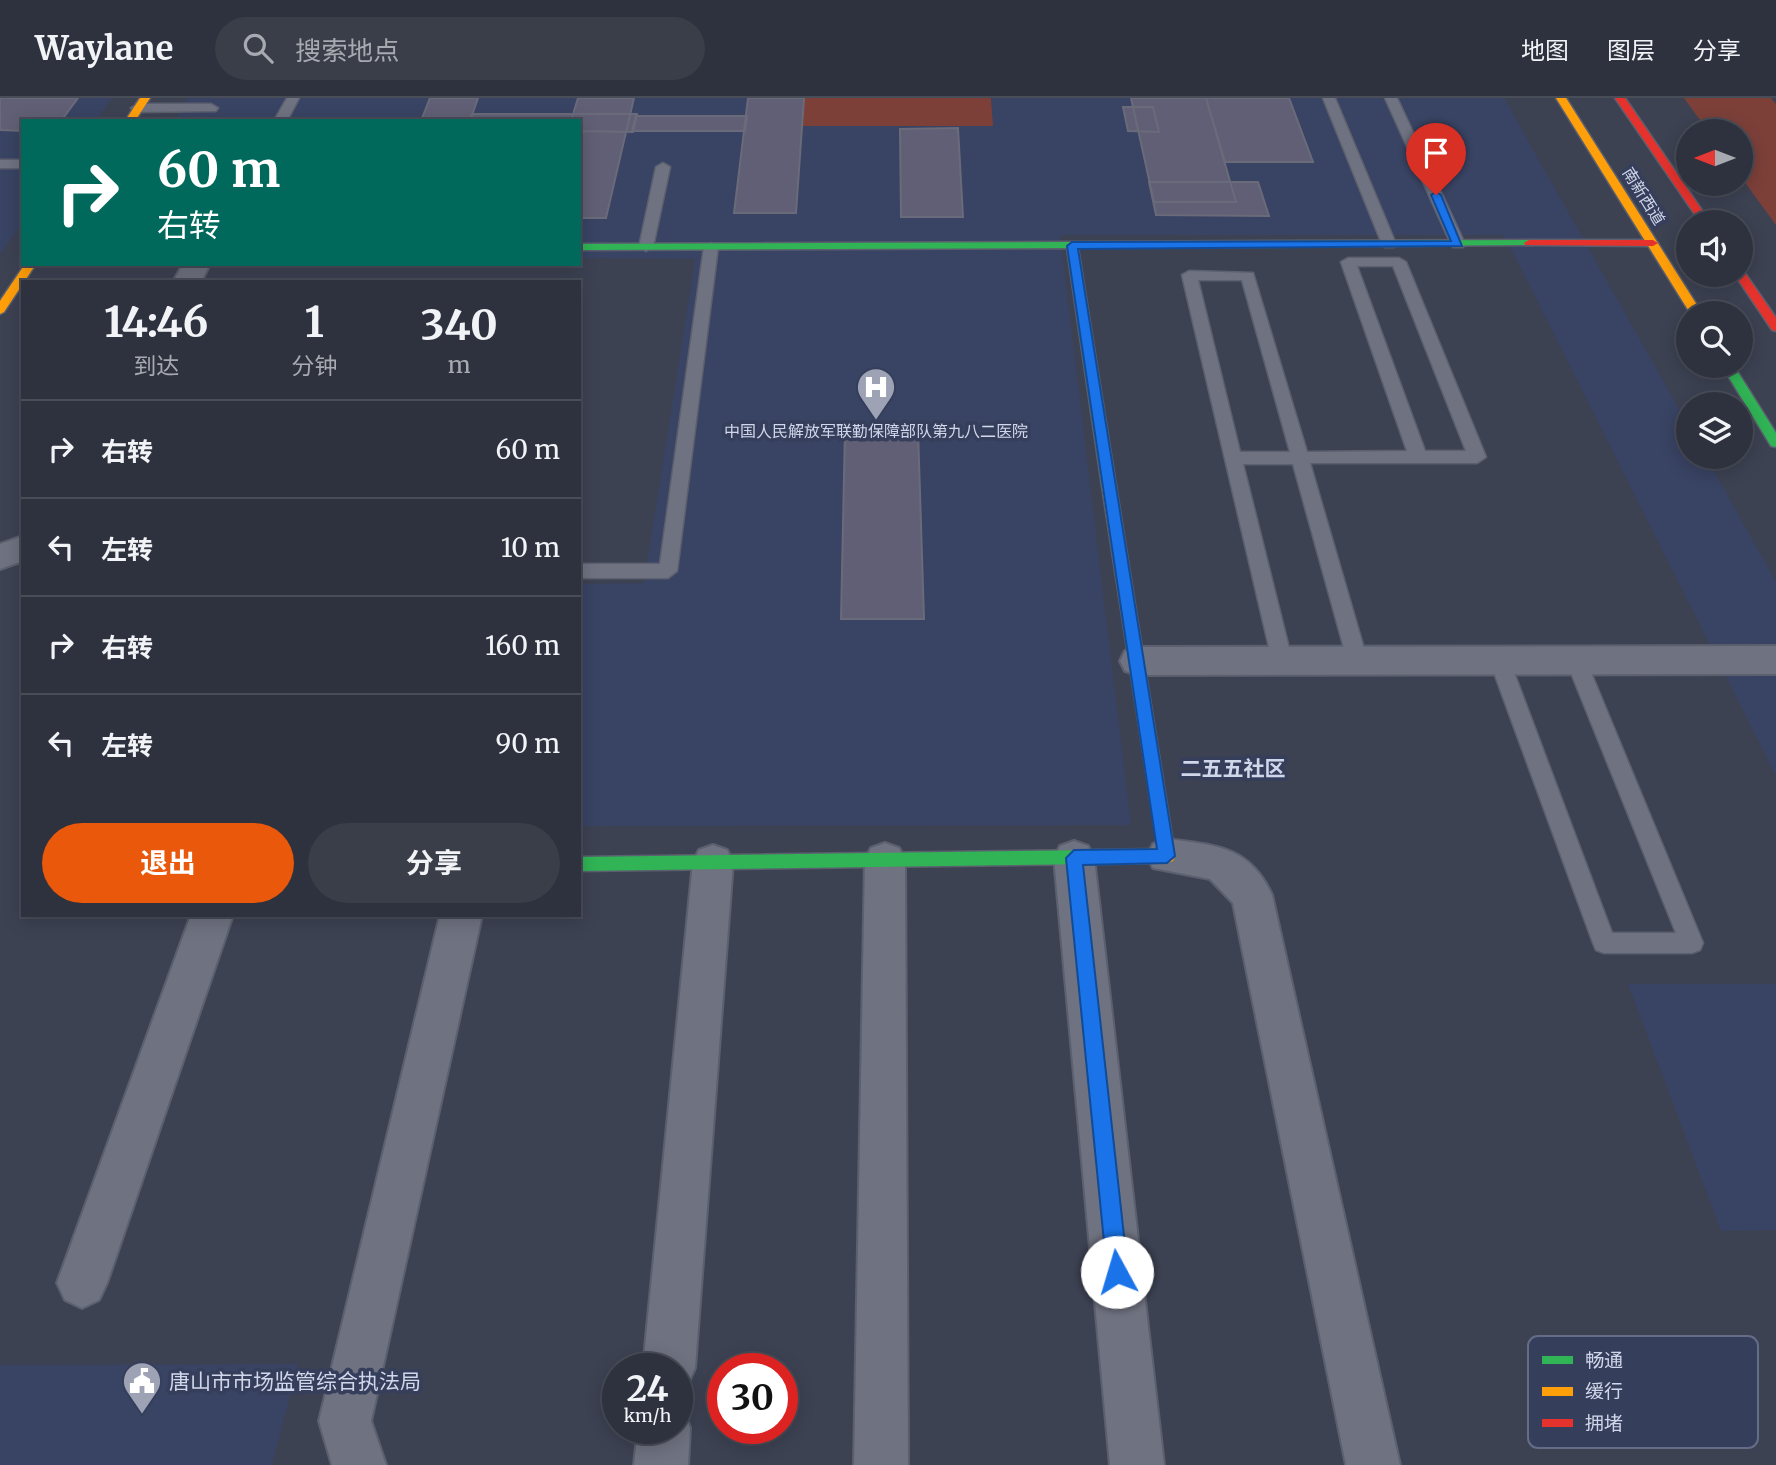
<!DOCTYPE html>
<html lang="zh">
<meta charset="utf-8">
<style>
body{margin:0;font-family:Merriweather,"Noto Sans SC",serif;background:#3a3e49;color:#f1f3f6;height:100vh;display:flex;flex-direction:column;font-size:26px;white-space:nowrap}
*{box-sizing:border-box;margin:0}
p{font-size:23px;color:#a7aab0}
.icon{flex:none;width:38px;height:38px;fill:none;stroke:currentColor;stroke-width:2;stroke-linecap:round;stroke-linejoin:round}
.map{position:relative;flex:1;overflow:hidden}
.side{position:absolute;left:21px;top:182px;width:560px;height:637px;display:flex;flex-direction:column;background:#2e323e;border-radius:0px;box-shadow:0 4px 18px #0003,0 0 0 2px #494d58}
.side>*{flex:none}
.banner{position:absolute;left:21px;top:21px;width:560px;height:147px;border-radius:0px;box-shadow:0 4px 18px #0003,0 0 0 2px #494d58;background:#00695c;color:#fff;overflow:hidden}
.needle{width:46px;rotate:270deg}
.controls{position:absolute;left:1676px;top:21px;display:grid;gap:14px}
.controls a{display:grid;place-items:center;width:77px;height:77px;border-radius:50%;background:#2e323e;box-shadow:0 4px 18px #0003,0 0 0 2px #494d58;font-size:35px}
.speed{position:absolute;left:602px;top:1255px;display:flex;gap:14px;font-size:35px;font-weight:700;text-align:center}
.speed>*{display:grid;place-content:center;width:91px;height:91px;border-radius:50%;background:#2e323e;box-shadow:0 4px 18px #0003,0 0 0 2px #494d58;line-height:1}
.speed small{font-size:18px;font-weight:400}
.speed .limit{border:10px solid #d22;background:#fff;color:#111}
.pin{position:absolute;display:grid;place-items:center;width:60px;height:60px;color:#fff;margin:-72px -30px;border-radius:50% 50% 50% 0;rotate:-45deg;box-shadow:0 0 7px #0007}
.pin .icon{rotate:45deg}
.me{position:absolute;width:77px;margin:-38px;rotate:354deg;stroke-linejoin:round;filter:drop-shadow(0 0 5px #0008)}
.turn{display:flex;align-items:center;gap:24px;height:147px;padding:0 21px;font-size:32px}
.turn .icon{width:91px;height:91px;stroke-width:2.5}
.turn b{display:block;font-size:49px;line-height:60px}
.eta{display:flex;justify-content:space-evenly;align-items:center;height:119px;text-align:center}
.eta b{font-size:42px;font-weight:700;line-height:49px}
.action{display:flex;gap:14px;margin-top:auto;padding:14px 21px}
.action a{flex:1;height:80px;border-radius:42px;background:#ea580c;color:#fff;font-size:28px;font-weight:700;line-height:80px;text-align:center}
.action a+a{background:#3a3e49;color:#f1f3f6}
ul{padding:0;list-style:none}
li{display:flex;align-items:center;gap:21px;height:98px;padding:0 21px;border-top:2px solid #494d58}
li div{flex:1}
li b{display:block;font-size:26px}
li em{font-style:normal}
header{display:flex;align-items:center;gap:42px;box-sizing:border-box;height:98px;padding:0 35px;background:#2e323e;border-bottom:2px solid #494d58}
header strong{font-size:33px}
nav{display:flex;gap:38px;margin-inline-start:auto;font-size:24px}
.search{width:490px;height:63px;background:#3a3e49;display:flex;align-items:center;gap:18px;box-sizing:border-box;padding:0 24px;border-radius:38px;color:#a7aab0;font-size:26px}
.map>svg:first-child{display:block}
.built{fill:#394363}
.green{fill:#7c4039}
.building{fill:#605f75;stroke:#6a6b7a;stroke-width:2}
.lines{fill:none;stroke-linecap:round;stroke-linejoin:round}
.lane-casing{stroke:#5b5f6e;stroke-width:3}
.street-casing{stroke:#5b5f6e;stroke-width:4}
.fast-casing{stroke:#5b5f6e;stroke-width:3}
.slow-casing{stroke:#5b5f6e;stroke-width:3}
.jam-casing{stroke:#5b5f6e;stroke-width:3}
.lane{fill:#6f7280;fill-rule:evenodd}
.street{fill:#6f7280;fill-rule:evenodd}
.fast{fill:#30b455;fill-rule:evenodd}
.slow{fill:#ff9f0a;fill-rule:evenodd}
.jam{fill:#e5322d;fill-rule:evenodd}
.route{fill:#1a73e8;stroke:#114b97;stroke-width:2}
.labels{text-anchor:middle;dominant-baseline:central;stroke-width:7;stroke-linejoin:round;paint-order:stroke}
.far-street-label{font-size:16px;fill:#d1d7ea;stroke:#353e5b}
.far-poi-label{font-size:16px;fill:#d1d7ea;stroke:#353e5b}
.quarter-label{font-size:21px;font-weight:bold;fill:#d1d7ea;stroke:#353e5b}
.near-poi-label{font-size:21px;fill:#d1d7ea;stroke:#353e5b;text-anchor:start}
.key{fill:#353e5b;stroke:#646c86;stroke-width:2}
.key-label{font-size:19px;fill:#d1d7ea}
</style>
<header>
<strong>Waylane</strong>
<div class="search"><svg class="icon" aria-label="search" viewBox="0 0 24 24"><circle cx="10" cy="10" r="6"/><path d="M15 15l6 6"/></svg>搜索地点</div>
<nav><a>地图</a><a>图层</a><a>分享</a></nav>
</header>
<div class="map">
<svg width="1776" height="1367" viewBox="0 0 1776 1367">
<rect width="100%" height="100%" fill="#3d4253"/>
<path class="built" d="M0,0H112L96,23H23V124L0,156Z
M188,0H1504L1689,329V359H1706L1776,484V678L1504,137H1060L1131,727L579,728V486L644,485L695,161L579,160V23H174Z
M1628,886H1776V1132L1721,1133Z
M298,1266L272,1367H0V1267Z"/>
<path class="green" d="M804,0H991L993,28H802Z
M1684,0H1771L1776,6V127L1741,79V33H1708Z"/>
<path class="building" d="M0,0H78L61,23H23V33L0,32Z
M430,0H478L470,23H421Z
M578,0H634L606,120H579V23H571Z
M748,0H804L796,115H734Z
M1131,0H1206L1236,104H1154Z
M1206,0H1289L1313,64H1225Z
M1123,9H1153L1159,34L1128,33Z
M472,16H637L633,34L579,33V23H470Z
M636,18H747L745,33H632Z
M958,30L963,119H901L900,31Z
M1149,84H1258L1269,118L1156,117Z
M845,332H918L924,521H841Z"/>
<g class="lines">
<g class="lane-casing">
<path id="lane" d="M287,0H299L287,23H274Z
M1323,0H1335L1396,146L1394,149H1384L1382,146Z
M1385,0H1397L1465,146L1463,149H1453L1451,146Z
M211,6L218,10L216,13L138,14L131,10L138,6Z
M0,62H23V70H0Z
M663,65L670,69L653,149L646,153L639,149L656,69Z
M711,145L718,149L677,473L668,480H579V466H660L704,149Z
M1348,160H1399L1406,164L1486,359L1477,365H1310L1367,561L1364,566H1350L1347,561L1293,366H1243L1292,562L1289,567H1275L1272,562L1182,177L1189,173L1253,175L1307,354L1407,353L1341,164ZM1357,168H1393L1466,353H1425ZM1198,182H1242L1290,354H1240Z
M1575,552L1582,555L1585,560L1703,845L1700,852L1692,855H1604L1596,852L1593,845L1489,561L1492,556H1506L1509,561L1612,835H1676L1565,560L1568,555Z"/>
</g>
<g class="street-casing">
<path id="street" d="M183,166H210L201,184H173Z
M23,438V463L0,471V446Z
M1776,548V576L1138,577L1125,573L1120,563L1125,553L1138,549Z
M1167,741C1215,747 1250,748 1272,797L1400,1367H1346L1233,805L1210,781L1153,770L1147,758L1153,746Z
M1074,743L1088,748L1094,760L1164,1367H1110L1054,760L1060,748Z
M885,745L899,750L905,762L908,1367H854L865,762L871,750Z
M713,747L727,752L733,764L695,1270L687,1288L677,1292V1270H643L693,764L699,752Z
M191,817H233L107,1185L99,1202L82,1210L65,1202L57,1185Z
M440,817H482L371,1323L386,1367H332L319,1323Z
M677,1309L683,1311L690,1330L688,1367H634L638,1330H677Z"/>
</g>
<g class="fast-casing">
<path id="fast" d="M1529,142L1534,145L1533,147L1078,150L1116,388L1109,393L1102,388L1067,150L579,152V146Z
M1722,268H1734L1776,335V349L1771,348Z
M1098,752L1104,754L1106,759L1104,764L1098,766L579,773V759Z"/>
</g>
<g class="slow-casing">
<path id="slow" d="M140,0H150L135,23H125Z
M1556,0H1566L1702,215H1690Z
M25,166H36L4,214L0,216V203Z
M1109,383L1116,388L1175,758L1173,763L1167,765L1098,766L1092,764L1090,759L1092,754L1098,752L1158,751L1102,388Z"/>
</g>
<g class="jam-casing">
<path id="jam" d="M1615,0H1625L1710,124H1700Z
M1529,142H1653L1658,145L1653,148L1525,147L1524,145Z
M1741,174L1745,175L1776,220V233L1772,232L1735,177H1741Z"/>
</g>
<use href="#lane" class="lane"/>
<use href="#street" class="street"/>
<use href="#fast" class="fast"/>
<use href="#slow" class="slow"/>
<use href="#jam" class="jam"/>
</g>
<path class="route" d="M1436,94L1441,97L1462,148L1078,151L1175,758L1167,765L1083,767L1128,1174L1125,1181L1117,1184L1110,1181L1107,1174L1066,760L1074,752L1157,751L1067,148L1072,144L1451,143L1431,97Z"/>
<defs>
<g id="hospital-pin" transform="scale(2.0125)"><path d="M0 17L-7.5 6A9.5 9.5 0 1 1 7.5 6Z" fill="#9da3b5" stroke="#353e5b"/><path d="M-5-5h3v3.5h4V-5h3V5h-3V1.5h-4V5h-3Z" fill="#fff"/></g>
<g id="civic-pin" transform="scale(2.0125)"><path d="M0 17L-7.5 6A9.5 9.5 0 1 1 7.5 6Z" fill="#9da3b5" stroke="#353e5b"/><path d="M-.6-6.5H3V-4.5H.6V-3L4-1V1h2V6H-6V1h2V-1L-.6-3ZM-1.2 2.5V6h2.4V2.5Z" fill="#fff"/></g>
</defs>
<g fill-rule="evenodd">
<use href="#hospital-pin" x="876" y="289"/>
<use href="#civic-pin" x="142" y="1283"/>
</g>
<g class="labels">
<g class="far-street-label">
<text transform="translate(1644 98) rotate(58)">南新西道</text>
</g>
<g class="far-poi-label">
<text x="876" y="333">中国人民解放军联勤保障部队第九八二医院</text>
</g>
<g class="quarter-label">
<text x="1233" y="670">二五五社区</text>
</g>
<g class="near-poi-label">
<text x="169" y="1283">唐山市市场监管综合执法局</text>
</g>
</g>
<rect x="1528" y="1238" width="230" height="112" rx="10" class="key"/>
<rect x="1542" y="1258" width="31" height="8" fill="#30b455"/>
<rect x="1542" y="1289" width="31" height="9" fill="#ff9f0a"/>
<rect x="1542" y="1321" width="31" height="8" fill="#e5322d"/>
<g class="key-label">
<text x="1585" y="1269">畅通</text>
<text x="1585" y="1300">缓行</text>
<text x="1585" y="1332">拥堵</text>
</g>
</svg>
<div class="controls">
<a><svg class="needle" viewBox="-14 -14 28 28"><path d="M0-13l5 13h-10z" fill="#e53935"/><path d="M0 13l5-13h-10z" fill="#a7aab0"/></svg></a>
<a><svg class="icon" aria-label="sound" viewBox="0 0 24 24"><path d="M4 9h4l5-4v14l-5-4H4zM17 9q2 3 0 6"/></svg></a>
<a><svg class="icon" aria-label="search" viewBox="0 0 24 24"><circle cx="10" cy="10" r="6"/><path d="M15 15l6 6"/></svg></a>
<a><svg class="icon" aria-label="layers" viewBox="0 0 24 24"><path d="M12 4l9 5-9 5-9-5zM3 14l9 5 9-5"/></svg></a>
</div>
<div class="speed"><div>24<small>km/h</small></div><div class="limit">30</div></div>
<div class="pin" style="left:1436px;top:97px;background:#d93025"><svg class="icon" aria-label="arrive" viewBox="0 0 24 24"><path d="M6 21V4h12l-3 4 3 4H6"/></svg></div>
<svg class="me" style="left:1117px;top:1174px" viewBox="-20 -20 40 40"><circle r="19" fill="#fff"/><path d="M0-13L10 11 0 6-10 11z" fill="#1a73e8"/></svg>
<div class="banner">
<div class="turn"><svg class="icon" aria-label="right" viewBox="0 0 24 24"><path d="M7 20v-9h11M14 6l5 5-5 5"/></svg><div><b>60 m</b>右转</div></div>
</div>
<section class="side">
<div class="eta">
<div><b>14:46</b><p>到达</p></div>
<div><b>1</b><p>分钟</p></div>
<div><b>340</b><p>m</p></div>
</div>
<ul>
<li><svg class="icon" aria-label="right" viewBox="0 0 24 24"><path d="M7 20v-9h11M14 6l5 5-5 5"/></svg><div><b>右转</b></div><em>60 m</em></li>
<li><svg class="icon" aria-label="left" viewBox="0 0 24 24"><path d="M17 20v-9H6M10 6l-5 5 5 5"/></svg><div><b>左转</b></div><em>10 m</em></li>
<li><svg class="icon" aria-label="right" viewBox="0 0 24 24"><path d="M7 20v-9h11M14 6l5 5-5 5"/></svg><div><b>右转</b></div><em>160 m</em></li>
<li><svg class="icon" aria-label="left" viewBox="0 0 24 24"><path d="M17 20v-9H6M10 6l-5 5 5 5"/></svg><div><b>左转</b></div><em>90 m</em></li>
</ul>
<div class="action"><a>退出</a><a>分享</a></div>
</section>
</div>
